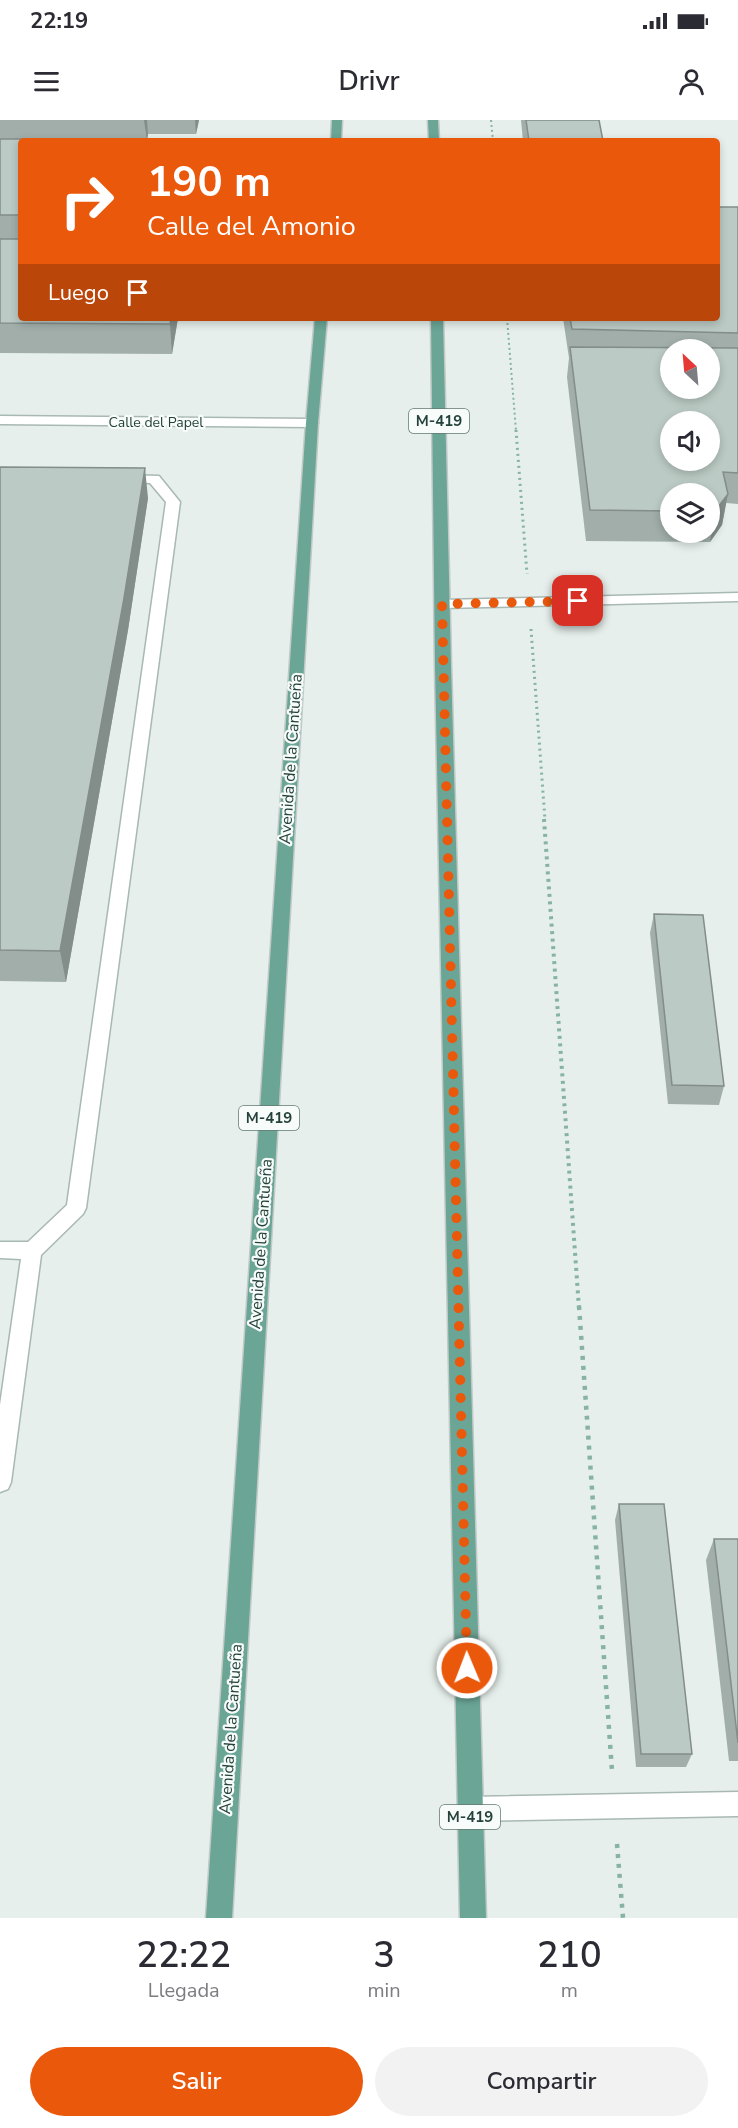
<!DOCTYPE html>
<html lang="es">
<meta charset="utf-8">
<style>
body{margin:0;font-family:"Nunito Sans",sans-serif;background:#f2f2f3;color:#2b2b33;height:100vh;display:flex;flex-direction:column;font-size:22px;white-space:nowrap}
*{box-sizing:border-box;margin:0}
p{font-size:20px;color:#7c7c81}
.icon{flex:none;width:33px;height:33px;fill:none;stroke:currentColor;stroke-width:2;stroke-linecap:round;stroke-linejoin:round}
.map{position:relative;height:1798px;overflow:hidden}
.side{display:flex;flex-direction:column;background:#fff;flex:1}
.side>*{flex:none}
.banner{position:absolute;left:18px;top:18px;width:702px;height:183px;border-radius:6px;box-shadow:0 3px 9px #0003;background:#ea580c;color:#fff;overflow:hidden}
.needle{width:39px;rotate:334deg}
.tools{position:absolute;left:660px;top:219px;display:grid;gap:12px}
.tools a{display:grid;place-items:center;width:60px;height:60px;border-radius:50%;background:#fff;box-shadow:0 3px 9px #0003;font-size:30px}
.pin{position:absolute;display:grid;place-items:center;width:51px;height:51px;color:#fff;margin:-26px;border-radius:12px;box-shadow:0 3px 9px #0006}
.me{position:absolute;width:66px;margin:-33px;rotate:359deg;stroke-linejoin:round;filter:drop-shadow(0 0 4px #0008)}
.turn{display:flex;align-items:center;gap:21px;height:126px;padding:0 30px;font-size:27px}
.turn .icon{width:78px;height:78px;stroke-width:2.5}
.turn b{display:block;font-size:42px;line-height:51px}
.then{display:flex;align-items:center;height:57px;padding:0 30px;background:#0003;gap:12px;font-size:22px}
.eta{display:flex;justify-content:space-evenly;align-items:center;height:102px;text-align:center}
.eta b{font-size:36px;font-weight:600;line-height:42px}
.action{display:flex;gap:12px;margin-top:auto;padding:12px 30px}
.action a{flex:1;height:69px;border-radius:36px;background:#ea580c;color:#fff;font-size:24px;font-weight:600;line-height:69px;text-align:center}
.action a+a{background:#f2f2f3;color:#2b2b33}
.status{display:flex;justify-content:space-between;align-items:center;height:42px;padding:0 30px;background:#fff;direction:ltr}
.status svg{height:16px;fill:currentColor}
header{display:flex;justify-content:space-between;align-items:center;height:78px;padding:0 30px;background:#fff;font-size:27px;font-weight:600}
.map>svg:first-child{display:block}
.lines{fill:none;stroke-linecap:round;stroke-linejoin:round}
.lane-casing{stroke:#a8b8b2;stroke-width:3}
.street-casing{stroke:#a8b8b2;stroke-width:3}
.primary-casing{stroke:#c2cac8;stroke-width:3}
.path-far3{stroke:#86b3a5;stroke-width:2;stroke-dasharray:2 3;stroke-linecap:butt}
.path-far2{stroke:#86b3a5;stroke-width:3;stroke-dasharray:2 4;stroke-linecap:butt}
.path-far1{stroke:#86b3a5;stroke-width:4;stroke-dasharray:3 4.5;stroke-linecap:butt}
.path{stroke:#86b3a5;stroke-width:4.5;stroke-dasharray:4 6;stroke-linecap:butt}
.lane{fill:#fff;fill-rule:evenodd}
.street{fill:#fff;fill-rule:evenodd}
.primary{fill:#6aa596;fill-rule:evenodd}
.wall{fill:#a1aea9;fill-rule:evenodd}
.shaded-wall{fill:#838d89}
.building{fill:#bbcac4;stroke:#838d89;stroke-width:1.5;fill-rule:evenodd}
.route{stroke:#ea580c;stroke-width:10;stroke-dasharray:0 18}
.labels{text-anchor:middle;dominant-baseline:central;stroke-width:4.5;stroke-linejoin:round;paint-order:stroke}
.far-street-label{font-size:14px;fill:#24423a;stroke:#f7fbf9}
.shield{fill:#f7fbf9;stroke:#637a73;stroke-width:1.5}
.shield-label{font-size:15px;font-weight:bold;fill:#24423a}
.street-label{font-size:16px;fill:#24423a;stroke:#f7fbf9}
</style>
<div class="status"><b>22:19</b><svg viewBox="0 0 49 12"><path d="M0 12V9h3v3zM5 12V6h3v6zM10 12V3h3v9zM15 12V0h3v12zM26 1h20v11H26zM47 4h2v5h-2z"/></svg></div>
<header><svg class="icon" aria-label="menu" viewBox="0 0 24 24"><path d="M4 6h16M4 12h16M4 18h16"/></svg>Drivr<svg class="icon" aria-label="person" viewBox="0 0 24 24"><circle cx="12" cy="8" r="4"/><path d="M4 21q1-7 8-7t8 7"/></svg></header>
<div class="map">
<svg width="738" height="1798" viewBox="0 0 738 1798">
<rect width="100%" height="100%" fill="#e6efeb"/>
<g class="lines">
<g class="lane-casing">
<path id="lane" d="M122,355L159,356L180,382L86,1088L83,1094L41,1135L11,1362L8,1369L0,1372V1285L21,1139L0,1138V1122H28L67,1085L166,382L150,363L117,362L115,359Z
M738,1672V1696L470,1701L461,1698L458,1689L461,1680L470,1677Z"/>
</g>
<g class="street-casing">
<path id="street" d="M0,296L312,299L318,303L312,307L0,304Z
M738,473V481L442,488L435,484L442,480Z"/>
</g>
<g class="primary-casing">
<path id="primary" d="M332,0H342L341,21H331Z
M428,0H438L439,21H429Z
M315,198H327L318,303L232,1798H206L306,303Z
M431,198H443L451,545L486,1798H460L435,545Z"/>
</g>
<path class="path-far3" d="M491,0L493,21
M507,198L516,311"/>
<path class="path-far2" d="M516,310L527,454
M531,509L545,700"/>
<path class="path-far1" d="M544,699L579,1188"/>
<path class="path" d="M579,1186L612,1651
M617,1724L623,1798"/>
<use href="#lane" class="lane"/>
<use href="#street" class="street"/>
<use href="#primary" class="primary"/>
</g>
<path class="wall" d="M0,0H199L196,14H148L147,19L21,21V198H178L172,234L0,233Z
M521,0H599L603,21H523Z
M738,87V384L726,383L722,405L710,422L586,421L567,257L569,238L563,198H717ZM670,374H710V412H670Z
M0,347L148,378L128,510L66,862L0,861Z
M654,794L724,966L719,985L668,984L650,813Z
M619,1384L692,1634L686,1647H636L615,1400Z
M714,1419H738V1641H729L706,1440Z"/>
<path class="shaded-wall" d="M144,0H147L148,14L147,21Z
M195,0H199L196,14Z
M171,198H178L172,234L170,204Z
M145,348L148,378L128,510L66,862L60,831Z
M728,374L722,405L710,422L715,391Z"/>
<path class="building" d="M526,0H599L603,21H529Z
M0,19H200V21H21V95H0Z
M717,87H738V213L572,209L570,198H717Z
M0,119H21V198H171L170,204L0,203Z
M570,227L738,228V353L723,352L728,374L715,391H710V374H670V391L590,390ZM670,230H710V268H670ZM670,302H710V340H670Z
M0,347L145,348L124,478L60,831L0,830Z
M654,794L703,795L724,966L672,965Z
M619,1384H664L692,1634H641Z
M714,1419H738V1623Z"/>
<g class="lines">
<path class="route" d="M467,1548L442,484L578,481"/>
</g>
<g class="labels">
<g class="far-street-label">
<text x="156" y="302">Calle del Papel</text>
</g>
<g class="shield">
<rect x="409" y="289" width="60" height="24" rx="4.5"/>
<rect x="239" y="986" width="60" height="24" rx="4.5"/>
<rect x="440" y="1685" width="60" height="24" rx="4.5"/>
</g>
<g class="shield-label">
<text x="439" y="301">M-419</text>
<text x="269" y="998">M-419</text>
<text x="470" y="1697">M-419</text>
</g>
<g class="street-label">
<text transform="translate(291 639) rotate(-86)">Avenida de la Cantueña</text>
<text transform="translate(261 1124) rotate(-86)">Avenida de la Cantueña</text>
<text transform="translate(231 1609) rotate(-86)">Avenida de la Cantueña</text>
</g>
</g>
</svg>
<div class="tools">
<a><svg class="needle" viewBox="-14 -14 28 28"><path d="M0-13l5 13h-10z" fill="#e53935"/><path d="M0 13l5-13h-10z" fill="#7c7c81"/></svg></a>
<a><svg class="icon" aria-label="sound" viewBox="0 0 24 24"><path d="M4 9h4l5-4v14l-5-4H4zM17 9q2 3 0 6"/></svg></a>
<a><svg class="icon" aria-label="layers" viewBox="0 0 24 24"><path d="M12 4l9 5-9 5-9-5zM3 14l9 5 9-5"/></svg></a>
</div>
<div class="pin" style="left:578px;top:481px;background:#d93025"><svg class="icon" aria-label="arrive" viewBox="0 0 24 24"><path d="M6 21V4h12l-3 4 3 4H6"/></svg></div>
<svg class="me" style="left:467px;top:1548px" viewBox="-20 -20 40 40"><circle r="17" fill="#ea580c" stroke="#fff" stroke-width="3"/><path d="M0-11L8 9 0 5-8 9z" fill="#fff"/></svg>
<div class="banner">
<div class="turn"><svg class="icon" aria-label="right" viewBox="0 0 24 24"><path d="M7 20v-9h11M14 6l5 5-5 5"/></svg><div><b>190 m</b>Calle del Amonio</div></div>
<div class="then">Luego<svg class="icon" aria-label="arrive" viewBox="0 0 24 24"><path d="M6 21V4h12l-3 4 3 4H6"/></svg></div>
</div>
</div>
<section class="side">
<div class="eta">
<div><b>22:22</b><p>Llegada</p></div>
<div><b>3</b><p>min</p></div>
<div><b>210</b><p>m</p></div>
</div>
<div class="action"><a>Salir</a><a>Compartir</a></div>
</section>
